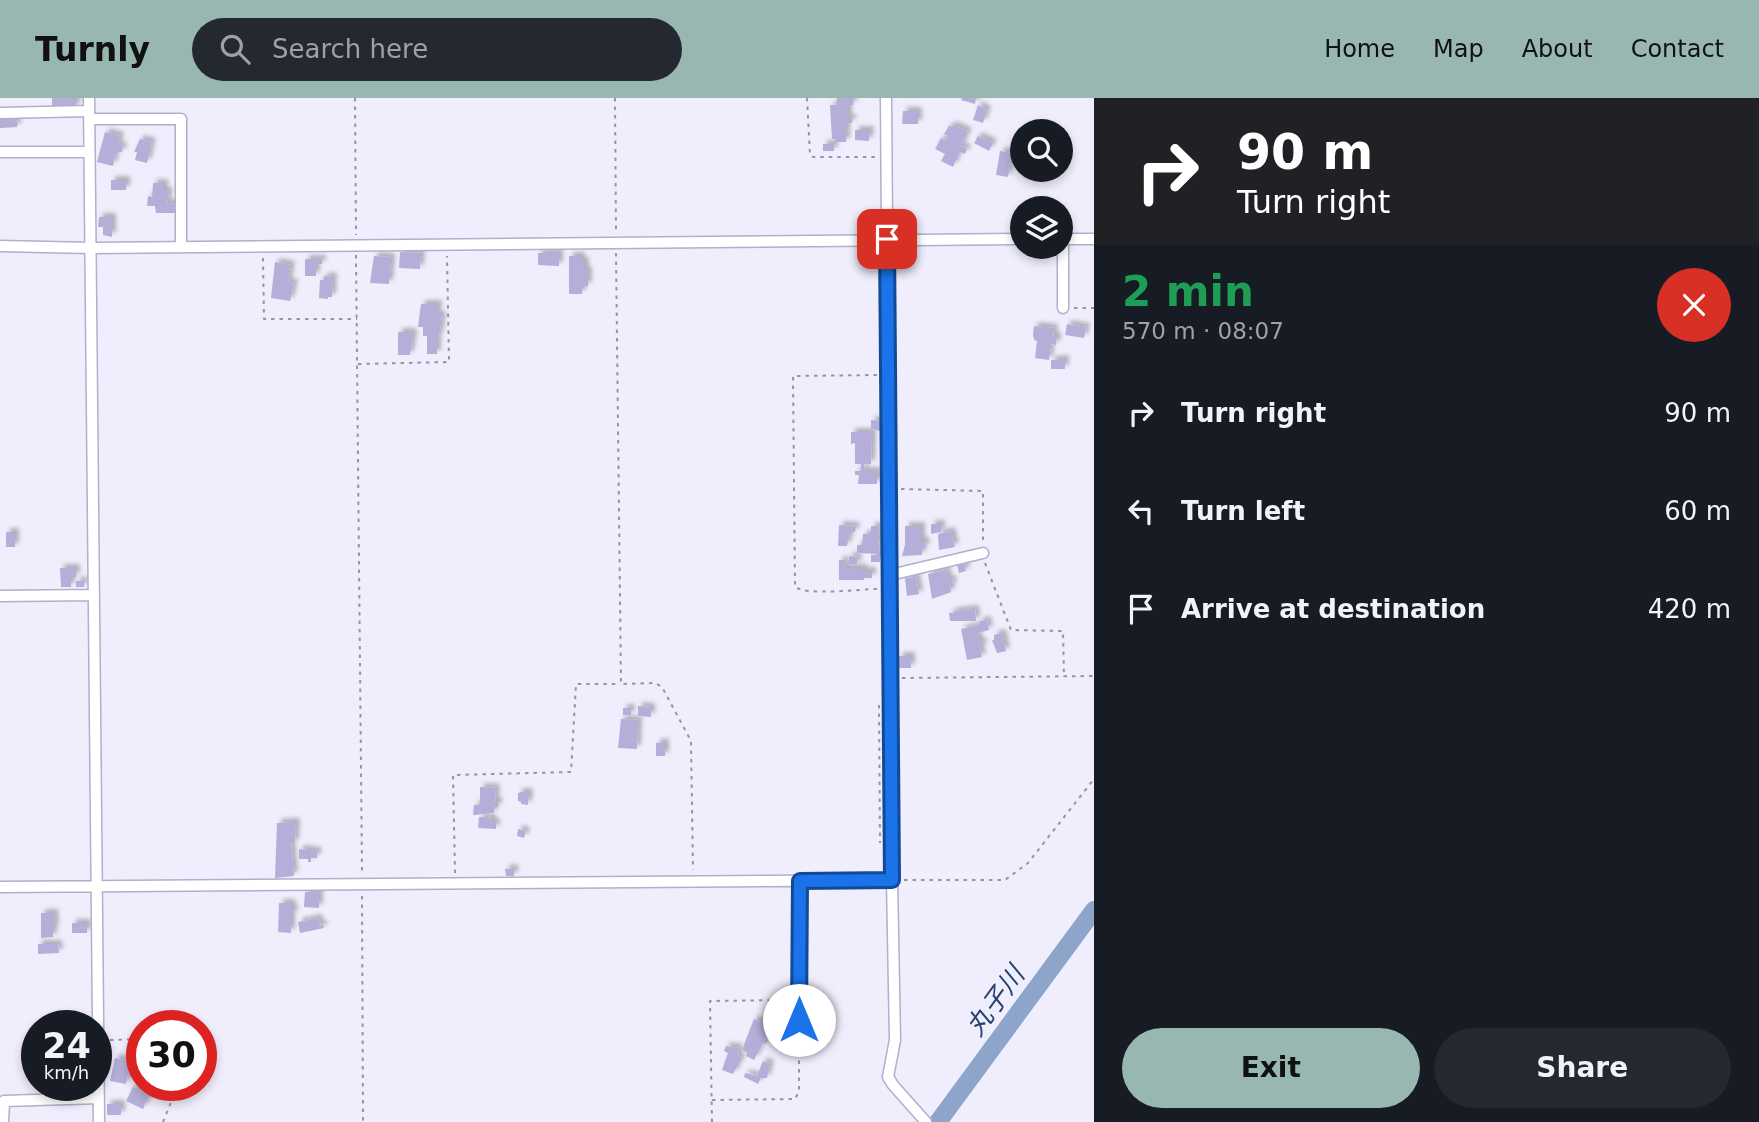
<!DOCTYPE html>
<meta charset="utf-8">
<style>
body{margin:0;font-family:"DejaVu Sans","Noto Sans JP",sans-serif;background:#242831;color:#f1f3f6;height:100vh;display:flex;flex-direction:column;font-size:26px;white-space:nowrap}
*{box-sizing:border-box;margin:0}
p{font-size:23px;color:#9ea1a6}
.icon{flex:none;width:38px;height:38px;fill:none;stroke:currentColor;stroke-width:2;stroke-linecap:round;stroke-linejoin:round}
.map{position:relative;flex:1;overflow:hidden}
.side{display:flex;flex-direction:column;background:#171b24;width:665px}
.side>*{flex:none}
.guide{background:#202124;color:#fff;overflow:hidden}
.controls{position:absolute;left:1010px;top:21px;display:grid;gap:14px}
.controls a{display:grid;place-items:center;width:63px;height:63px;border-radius:50%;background:#171b24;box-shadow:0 4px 10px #0003;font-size:35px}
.speed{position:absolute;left:21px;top:912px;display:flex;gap:14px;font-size:35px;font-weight:700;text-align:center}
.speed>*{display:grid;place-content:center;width:91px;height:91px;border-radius:50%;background:#171b24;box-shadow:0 4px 10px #0003;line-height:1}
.speed small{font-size:18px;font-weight:400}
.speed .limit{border:10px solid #d22;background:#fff;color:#111}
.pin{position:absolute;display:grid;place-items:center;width:60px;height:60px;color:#fff;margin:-30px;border-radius:14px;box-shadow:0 4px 10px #0006}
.me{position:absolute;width:77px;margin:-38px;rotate:0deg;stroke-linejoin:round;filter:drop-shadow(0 0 5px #0008)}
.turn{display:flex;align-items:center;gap:24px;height:147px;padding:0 28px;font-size:32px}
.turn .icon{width:91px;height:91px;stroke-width:2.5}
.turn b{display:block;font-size:49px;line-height:60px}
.round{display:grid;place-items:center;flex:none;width:74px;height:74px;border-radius:37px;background:#242831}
.headline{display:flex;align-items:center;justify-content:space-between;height:119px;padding:0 28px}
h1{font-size:42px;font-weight:700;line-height:52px;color:#1e9e55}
.primary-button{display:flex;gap:14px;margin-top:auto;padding:14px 28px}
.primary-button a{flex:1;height:80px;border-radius:42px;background:#99b7b1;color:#111;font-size:28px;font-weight:700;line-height:80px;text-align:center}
.primary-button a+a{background:#242831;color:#f1f3f6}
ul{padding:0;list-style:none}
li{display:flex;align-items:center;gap:21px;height:98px;padding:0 28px}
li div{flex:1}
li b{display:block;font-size:26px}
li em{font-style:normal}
header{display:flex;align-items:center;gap:42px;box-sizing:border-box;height:98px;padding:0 35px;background:#99b7b1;color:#111}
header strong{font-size:33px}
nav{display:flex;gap:38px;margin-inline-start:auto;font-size:24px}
.search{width:490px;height:63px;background:#242831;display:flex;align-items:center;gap:18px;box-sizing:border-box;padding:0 24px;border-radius:38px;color:#9ea1a6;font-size:26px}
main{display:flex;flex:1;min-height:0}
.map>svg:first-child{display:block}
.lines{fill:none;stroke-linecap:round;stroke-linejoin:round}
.river{stroke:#8da5ca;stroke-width:18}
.building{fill:#b4aed8;filter:url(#shadow)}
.minor-casing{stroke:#b2aecd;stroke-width:13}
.path{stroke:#9694a1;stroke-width:2;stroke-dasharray:3.5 5;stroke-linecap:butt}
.minor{stroke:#fff;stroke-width:10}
.route-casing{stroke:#114b97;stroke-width:18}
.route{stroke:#1a73e8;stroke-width:12}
.labels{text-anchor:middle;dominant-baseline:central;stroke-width:5;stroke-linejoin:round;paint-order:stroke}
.water-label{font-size:26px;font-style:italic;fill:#234272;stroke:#f0eefc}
</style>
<header>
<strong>Turnly</strong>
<div class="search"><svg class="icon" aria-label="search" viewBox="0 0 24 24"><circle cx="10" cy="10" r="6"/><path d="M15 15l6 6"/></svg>Search here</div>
<nav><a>Home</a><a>Map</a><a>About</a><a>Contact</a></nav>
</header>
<main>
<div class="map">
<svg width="1094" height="1024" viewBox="0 0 1094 1024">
<defs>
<filter id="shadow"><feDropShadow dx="4" dy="-4" stdDeviation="2" flood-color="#0004"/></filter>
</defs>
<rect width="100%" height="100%" fill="#f0eefc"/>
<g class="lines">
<path class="river" d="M938,1024L1094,812"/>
</g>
<path class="building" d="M52,0H76V10L52,11Z
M837,0H853V7H848V20H852V25H846V44H835V41H832L830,7H837Z
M962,0H976L975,6L961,2Z
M978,7L987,12L983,25L973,22Z
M903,13H918V26H902Z
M0,20L14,21V24H18L17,29L0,30Z
M953,27L968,34L961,48L967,51L965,56L960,54L953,69L941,63L945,56L935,51L941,40L946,43L948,38L944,36L949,28L952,29Z
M855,32H870L869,43L855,42Z
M105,34L120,38L118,47L123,49L122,54H116L113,68L97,64Z
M978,38L993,45L989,53L974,45Z
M140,41L152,44L147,65L135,62L137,54H134Z
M823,46H834V53H823Z
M1000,53L1012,55L1008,79L996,77Z
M111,82H126V92H111Z
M153,85H164V93L169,94L167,105L174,106L176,115H156L155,108H147L148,98L152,99Z
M99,119H112V139L103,137V129H98Z
M400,154L421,155L420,171L399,170Z
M538,155H559V168L538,167Z
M374,158L390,159L391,162L389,186L370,185Z
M569,158H581V163H585V172L588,173V188H582V196H569Z
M305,161H322V166L316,167V178H305Z
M275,164L291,167L288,184L294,185L290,203L271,200Z
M324,178L333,179L332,199H328V201L319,200L320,182H324Z
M421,206H438L437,217H442L439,239L437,238V256H427V238H423V229H418Z
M1067,226L1086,229L1084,240L1065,237Z
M1034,228L1054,230L1053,238H1057L1056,247L1051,246L1049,262L1035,260L1037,243L1034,242L1033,237Z
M398,234H411L413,236L410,257H398Z
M1065,261V271H1051V262Z
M871,322L881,323L880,333L871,331Z
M851,334H872L871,366H864V373H877V386H858L859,377H855V373H861V366H855V345L851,346Z
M931,426H941V434L931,436Z
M839,427L856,428L855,434H850L847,448H838Z
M871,428H878L880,456L857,455V447H862L863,436H871Z
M905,428H921V443H925L926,450H922V457L902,458L905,447Z
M951,433L955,449L939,452L938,436Z
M6,434H15V449H6Z
M871,457H880V464H871Z
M849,458L858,459L857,467L848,466Z
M839,462H845V470H863V473H872V480H864V482H839Z
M964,465L966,473L959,475L957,467Z
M60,470H76V479H71V489H61Z
M946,472L948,482L952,481L953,488H950L951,494L932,501L928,476Z
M916,479L919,496L907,498L905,480Z
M76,483H84V489H76Z
M975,511L976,523H950L949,515H954V513Z
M987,522L989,532L977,535L979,544L982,543L983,549H980L982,559L967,562L961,531L980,527L979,523Z
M1002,535L1006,553L997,555L992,542H994V537Z
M899,558H911V570H899Z
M638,608L651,609V619L638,618Z
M623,610H631V617H623Z
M621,621L638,622L637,651L618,650Z
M665,644V658H656V645Z
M480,689L496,690L495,703H498V709H494V715L473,717L474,707H480Z
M522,694H529L528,707L521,706V704L518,703V695Z
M479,719L492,720V724H496V731L478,730Z
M291,724H296L295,745H291L294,778L275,780L277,725Z
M518,731L526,733L524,740L517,738Z
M299,751L317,753V760H311V764H308V761H299Z
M514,770V778H506L505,771Z
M305,794H319V810L304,809Z
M279,805H291V810H294V816H291V835L278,834Z
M41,815H54L55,830H53V839L41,840Z
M318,820L320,827L323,826L324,830L300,835L298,824Z
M72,825H87V835H72Z
M38,846H58L59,855L38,856Z
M779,918L787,923L782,930L774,925Z
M754,921L771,929L765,941L768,942L766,946L763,945L754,962L746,958L747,955L742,952Z
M726,948L739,950L738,958L742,960L733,976L722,972L728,955L724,953Z
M115,960L131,963L126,986L110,983Z
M763,963L770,966L767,980H761L758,986L744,979L745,975L757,978Z
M133,989L149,997L143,1011L126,1003Z
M107,1006H121V1017H107Z"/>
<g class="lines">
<g class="minor-casing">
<path id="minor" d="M89,0L99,1024
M886,0L892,782L895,942L888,979L893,987L926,1024
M0,15L89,13
M89,21H181V149
M0,54H89
M1060,141H1094
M0,148L91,150L1022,141
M1063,210V141
M890,477L983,455
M0,498L94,497
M0,789L892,782
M799,922L800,783
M3,1024L4,1003L99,1000"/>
</g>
<path class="path" d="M355,0L356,137
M615,0L616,135
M807,0L810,57L813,59H876
M616,155L621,586L655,585L662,589L691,643L693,772
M356,157L362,774
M263,160L264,221H357
M1074,210H1094
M358,266L449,264L447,158
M877,277L793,278L795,489C808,498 860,491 878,491
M901,391L983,393V446
M985,465L1011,532L1063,533L1064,578
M902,580L1094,578
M879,607L880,745
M455,775L453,677L571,674L576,586H620
M904,782H1005L1028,765L1094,681
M362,798L363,1024
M110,942L142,941
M712,1002L795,1001L799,993V934
M163,1024L178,987
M712,1024L710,903L788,902"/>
<use href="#minor" class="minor"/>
</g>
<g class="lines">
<g class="route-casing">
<path id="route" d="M799,922L800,783L892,782L887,141"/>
</g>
<use href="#route" class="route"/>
</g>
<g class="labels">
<g class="water-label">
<text transform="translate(995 903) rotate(-54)">丸子川</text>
</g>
</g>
</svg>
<div class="controls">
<a><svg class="icon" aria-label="search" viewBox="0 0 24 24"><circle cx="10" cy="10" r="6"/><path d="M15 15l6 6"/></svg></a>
<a><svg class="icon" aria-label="layers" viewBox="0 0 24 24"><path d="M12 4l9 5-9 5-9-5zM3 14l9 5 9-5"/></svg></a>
</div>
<div class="speed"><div>24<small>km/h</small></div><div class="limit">30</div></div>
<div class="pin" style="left:887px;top:141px;background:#d93025"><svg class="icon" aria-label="arrive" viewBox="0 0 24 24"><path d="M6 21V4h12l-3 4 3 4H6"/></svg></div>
<svg class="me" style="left:799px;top:922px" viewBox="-20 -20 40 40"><circle r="19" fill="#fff"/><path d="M0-13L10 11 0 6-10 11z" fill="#1a73e8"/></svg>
</div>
<section class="side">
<div class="guide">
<div class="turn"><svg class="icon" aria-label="right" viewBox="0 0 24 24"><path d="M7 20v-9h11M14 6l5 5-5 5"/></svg><div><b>90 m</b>Turn right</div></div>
</div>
<div class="headline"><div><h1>2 min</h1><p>570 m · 08:07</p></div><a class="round" style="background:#d93025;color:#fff"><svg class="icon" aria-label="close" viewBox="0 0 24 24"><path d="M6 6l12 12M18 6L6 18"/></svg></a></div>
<ul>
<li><svg class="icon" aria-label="right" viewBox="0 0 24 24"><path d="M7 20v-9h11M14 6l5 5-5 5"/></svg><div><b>Turn right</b></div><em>90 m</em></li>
<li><svg class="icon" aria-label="left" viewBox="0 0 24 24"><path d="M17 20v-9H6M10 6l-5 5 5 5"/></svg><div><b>Turn left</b></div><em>60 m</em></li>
<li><svg class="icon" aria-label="arrive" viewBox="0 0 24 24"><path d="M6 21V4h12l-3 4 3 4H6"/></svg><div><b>Arrive at destination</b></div><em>420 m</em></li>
</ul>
<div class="primary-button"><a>Exit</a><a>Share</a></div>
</section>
</main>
